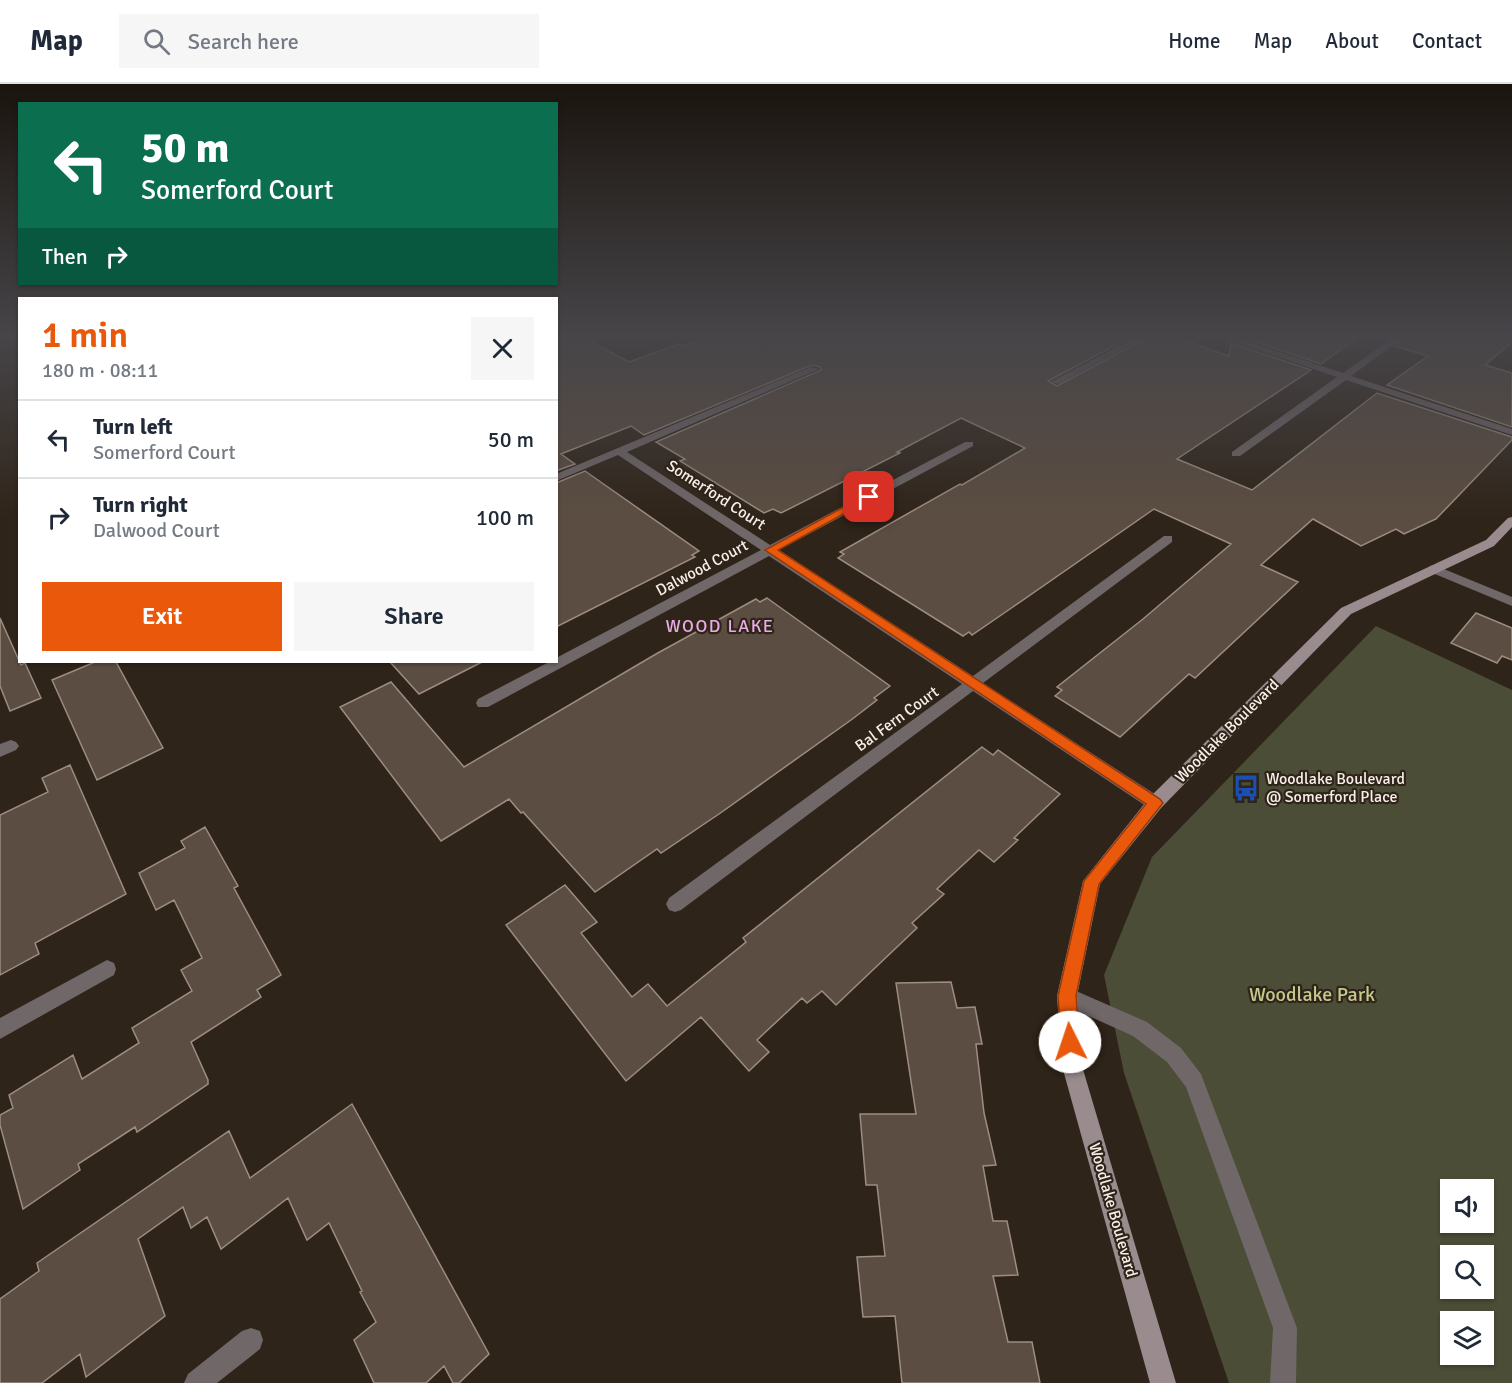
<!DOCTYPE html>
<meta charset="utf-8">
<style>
body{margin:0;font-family:Signika,sans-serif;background:#f6f6f7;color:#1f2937;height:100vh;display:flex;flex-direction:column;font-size:22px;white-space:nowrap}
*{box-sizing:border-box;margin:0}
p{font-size:20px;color:#747a83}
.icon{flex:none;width:33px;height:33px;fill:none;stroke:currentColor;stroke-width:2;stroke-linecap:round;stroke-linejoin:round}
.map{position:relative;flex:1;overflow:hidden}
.details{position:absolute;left:18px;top:213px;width:540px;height:366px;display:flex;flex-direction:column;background:#fff;border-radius:0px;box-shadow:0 2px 4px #0004}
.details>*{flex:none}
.hud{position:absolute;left:18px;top:18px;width:540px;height:183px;border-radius:0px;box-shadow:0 2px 4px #0004;background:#0b6e4f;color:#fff;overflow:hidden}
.buttons{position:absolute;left:1440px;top:1095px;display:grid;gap:12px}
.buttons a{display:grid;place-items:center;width:54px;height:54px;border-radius:0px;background:#fff;box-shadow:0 2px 4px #0004;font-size:30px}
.pin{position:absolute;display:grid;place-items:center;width:51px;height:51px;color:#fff;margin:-26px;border-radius:12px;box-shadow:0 3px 9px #0006}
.me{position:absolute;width:66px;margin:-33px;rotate:356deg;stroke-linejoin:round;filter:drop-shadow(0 0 4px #0008)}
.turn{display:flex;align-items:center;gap:21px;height:126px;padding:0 24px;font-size:27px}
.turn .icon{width:78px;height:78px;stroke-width:2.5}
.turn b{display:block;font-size:42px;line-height:51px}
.then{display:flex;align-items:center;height:57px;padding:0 24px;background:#0003;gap:12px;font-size:22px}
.round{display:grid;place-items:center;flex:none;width:63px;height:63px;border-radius:0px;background:#f6f6f7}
.summary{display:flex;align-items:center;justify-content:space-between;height:102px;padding:0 24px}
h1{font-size:36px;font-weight:600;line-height:45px;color:#ea580c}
.button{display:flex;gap:12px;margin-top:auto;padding:12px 24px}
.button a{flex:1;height:69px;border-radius:0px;background:#ea580c;color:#fff;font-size:24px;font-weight:600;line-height:69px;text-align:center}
.button a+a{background:#f6f6f7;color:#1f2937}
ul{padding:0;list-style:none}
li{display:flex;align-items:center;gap:18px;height:78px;padding:0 24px;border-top:2px solid #e0e1e3}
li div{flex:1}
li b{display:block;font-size:22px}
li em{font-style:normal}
header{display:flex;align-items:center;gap:36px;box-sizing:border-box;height:84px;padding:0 30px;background:#fff;border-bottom:2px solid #e0e1e3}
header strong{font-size:28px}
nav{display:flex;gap:33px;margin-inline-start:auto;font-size:21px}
.search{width:420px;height:54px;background:#f6f6f7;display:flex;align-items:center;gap:15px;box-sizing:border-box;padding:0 21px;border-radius:0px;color:#747a83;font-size:22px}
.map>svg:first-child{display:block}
.green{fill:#4b4d37;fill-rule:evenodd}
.building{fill:#5b4d41;stroke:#9c8d80;stroke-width:1.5}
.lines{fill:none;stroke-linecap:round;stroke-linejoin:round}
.lane{fill:#706769;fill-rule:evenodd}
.street{fill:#706769;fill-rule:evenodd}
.secondary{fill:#9a8c8e;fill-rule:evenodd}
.route{fill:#ea580c;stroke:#983908;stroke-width:1.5}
.labels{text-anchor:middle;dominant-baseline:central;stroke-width:4.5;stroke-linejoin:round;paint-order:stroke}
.street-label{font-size:16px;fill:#f7efe8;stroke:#2f2419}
.poi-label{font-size:16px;fill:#f7efe8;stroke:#2f2419;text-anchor:start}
.neighbourhood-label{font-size:18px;letter-spacing:1.5px;fill:#e8ace2;stroke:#2f2419}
.near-park-label{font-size:20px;fill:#c4ca8d;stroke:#2f2419}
</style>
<header>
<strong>Map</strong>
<div class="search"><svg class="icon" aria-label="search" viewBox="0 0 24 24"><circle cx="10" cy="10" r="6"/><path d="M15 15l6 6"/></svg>Search here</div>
<nav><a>Home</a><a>Map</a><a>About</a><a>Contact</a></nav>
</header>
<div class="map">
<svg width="1512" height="1299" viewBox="0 0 1512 1299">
<rect width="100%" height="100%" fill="#2f2419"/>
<path class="green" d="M1376,542L1512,606V1299H1229L1124,989L1104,891L1152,773ZM1450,1106H1484V1138H1450ZM1450,1172H1484V1204H1450ZM1450,1238H1484V1270H1450Z"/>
<path class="building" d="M556,253H582L629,278L679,260L683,262L707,253H1131L1048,297L1057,302L1149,253H1175L1229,272L1231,259L1311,286L1177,375L1252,406L1377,309L1512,353V356L1436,435L1404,450L1396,445L1361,462L1313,435L1261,481L1298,498L1195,594L1189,590L1120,653L1055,612L1062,606L1057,603L1143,535L1231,460L1154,425L1010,525L972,551L969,548L963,552L838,474L844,470L840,468L960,400L962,401L1025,364L961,334L897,368L900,369L781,429L773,425L764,429L680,377L685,375L656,358L821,286L820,283L812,281L644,351L631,342L561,370L575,380L556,387Z
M1241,253H1358L1321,280Z
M1406,253H1512V258L1485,281L1512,289V343L1387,301L1428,272L1395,262Z
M585,387L699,467L692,471L695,473L556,543V399Z
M767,514L890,602L874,614L877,616L851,636L719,730L661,769L657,765L595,808L523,728L521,729L509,715L441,757L340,623L391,598L464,683L656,570L756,515L760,518Z
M1476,529L1512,544V576L1502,572L1497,579L1451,559Z
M0,534L21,581L25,579L41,614L10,627L0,602Z
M95,578H116L163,664L97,696L52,596Z
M390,578H482L419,610Z
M982,663L993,671L998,666L1060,710L1014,754L1018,756L994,778L979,766L937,805L944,810L912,839L917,844L836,921L822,907L807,919L802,914L757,956L769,968L749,987L701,933L626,997L506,841L565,801L597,838L581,849L632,913L648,900L667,922L746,858L743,854Z
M70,681L126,810L35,859L39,870L0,891V731L48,708L42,694Z
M205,743L238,802L234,804L281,891L257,906L261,913L191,958L208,996V1000L137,1048L135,1043L78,1080L80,1086L23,1125L0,1041V1031L13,1024L9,1011L73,971L82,995L139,959L132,944L192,907L181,886L202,874L174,816L156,826L139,789L185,764L181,757Z
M951,898L957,924L975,923L982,960H976L984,1029L996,1081L983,1082L993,1137H1007L1018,1191L993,1192L1008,1258H1032L1040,1299H902L895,1232L863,1233L857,1173L885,1172L877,1101H866L860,1030H916L896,899Z
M352,1020L489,1270L459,1299H453L444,1282L426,1299H374L354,1256L376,1238L360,1208L362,1207L329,1139L307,1156L288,1114L221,1165L207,1133L191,1144L183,1123L138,1155L165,1232L86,1293L80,1270L42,1299H0V1215L39,1187L37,1179L229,1047L250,1094Z"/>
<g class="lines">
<path class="lane" d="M1067,903L1147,938L1181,964L1201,990L1297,1244L1296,1299H1270L1273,1244L1186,1003L1167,978L1133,952L1060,919L1057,912L1060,905Z"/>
<path class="street" d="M1136,253H1147L1058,300L1050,298Z
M1220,253H1233L1343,289L1394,253H1404L1351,292L1512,345V351L1346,296L1240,372H1232V368L1337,293Z
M811,283L819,285L627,368L770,461L965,358H973V362L779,466L973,592L1164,452H1172V458L983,599L1161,714L1163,719L1161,724L1155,725L1149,724L973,607L681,826L675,828L669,826L666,820L669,814L962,600L769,472L488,623H478L476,619L478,615L549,578H556V574L761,466L618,371L556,397V390Z
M1434,481L1512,513V522L1430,488L1428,485L1430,482Z
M11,656L16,658L19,662L16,666L0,673V660Z
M107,876L114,879L116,885L114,891L0,955V934Z
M251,1244L260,1247L263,1256L260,1265L217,1299H184L188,1290L242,1247Z"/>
<path class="secondary" d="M1512,433V443L1494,462L1351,530L1161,724L1100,800L1077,912L1082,982L1176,1299H1150L1062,982L1057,912L1083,797L1149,714L1341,524L1486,456L1508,434Z"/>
</g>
<linearGradient id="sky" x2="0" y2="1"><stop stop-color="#1a140e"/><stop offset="0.58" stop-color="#474549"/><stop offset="1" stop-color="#474549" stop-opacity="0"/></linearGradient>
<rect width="1512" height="435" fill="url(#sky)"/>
<path class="route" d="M866,411L874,413L778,466L1160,715L1163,719L1099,800L1076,912L1080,958L1077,965L1070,968L1064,965L1061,958L1058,912L1084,797L1146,720L765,466Z"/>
<defs>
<g id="bus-bare" transform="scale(2.07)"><path d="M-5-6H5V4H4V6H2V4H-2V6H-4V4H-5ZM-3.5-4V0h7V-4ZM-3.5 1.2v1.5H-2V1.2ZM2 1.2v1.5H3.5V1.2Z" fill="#1a4fb4" stroke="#2f2419" stroke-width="2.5" paint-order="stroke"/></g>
</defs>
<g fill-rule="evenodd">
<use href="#bus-bare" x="1246" y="704"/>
</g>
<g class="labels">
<g class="street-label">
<text transform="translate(716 411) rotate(33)">Somerford Court</text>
<text transform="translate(702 484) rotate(-28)">Dalwood Court</text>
<text transform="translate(897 635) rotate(-36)">Bal Fern Court</text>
<text transform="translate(1227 647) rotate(-45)">Woodlake Boulevard</text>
<text transform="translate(1113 1126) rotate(74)">Woodlake Boulevard</text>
</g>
<g class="poi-label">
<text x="1266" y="695">Woodlake Boulevard<tspan x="1266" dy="18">@ Somerford Place</tspan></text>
</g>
<g class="neighbourhood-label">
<text x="720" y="542">WOOD LAKE</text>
</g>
<g class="near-park-label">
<text x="1312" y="910">Woodlake Park</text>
</g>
</g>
</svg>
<div class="buttons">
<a><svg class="icon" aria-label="sound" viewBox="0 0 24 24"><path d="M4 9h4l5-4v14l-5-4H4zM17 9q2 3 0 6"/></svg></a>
<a><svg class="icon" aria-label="search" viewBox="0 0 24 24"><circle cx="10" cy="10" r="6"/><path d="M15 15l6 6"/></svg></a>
<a><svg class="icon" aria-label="layers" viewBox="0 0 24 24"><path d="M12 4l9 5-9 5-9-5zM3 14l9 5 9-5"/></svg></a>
</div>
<div class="pin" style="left:869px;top:413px;background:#d93025"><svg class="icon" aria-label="arrive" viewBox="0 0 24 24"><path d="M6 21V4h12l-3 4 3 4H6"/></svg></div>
<svg class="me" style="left:1070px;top:958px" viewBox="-20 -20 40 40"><circle r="19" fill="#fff"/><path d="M0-13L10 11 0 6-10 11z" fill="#ea580c"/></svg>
<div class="hud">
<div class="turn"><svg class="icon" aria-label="left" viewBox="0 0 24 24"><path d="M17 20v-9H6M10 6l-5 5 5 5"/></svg><div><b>50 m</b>Somerford Court</div></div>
<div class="then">Then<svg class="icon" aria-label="right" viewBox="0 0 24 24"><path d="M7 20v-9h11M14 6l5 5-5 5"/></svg></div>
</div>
<section class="details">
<div class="summary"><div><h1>1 min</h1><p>180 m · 08:11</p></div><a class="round"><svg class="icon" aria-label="close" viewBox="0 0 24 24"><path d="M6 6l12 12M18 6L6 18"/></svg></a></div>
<ul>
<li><svg class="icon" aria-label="left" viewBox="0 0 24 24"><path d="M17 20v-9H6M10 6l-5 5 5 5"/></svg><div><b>Turn left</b><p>Somerford Court</p></div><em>50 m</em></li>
<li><svg class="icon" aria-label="right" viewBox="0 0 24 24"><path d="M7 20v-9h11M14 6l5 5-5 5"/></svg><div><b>Turn right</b><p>Dalwood Court</p></div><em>100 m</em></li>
</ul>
<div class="button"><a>Exit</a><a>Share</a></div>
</section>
</div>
